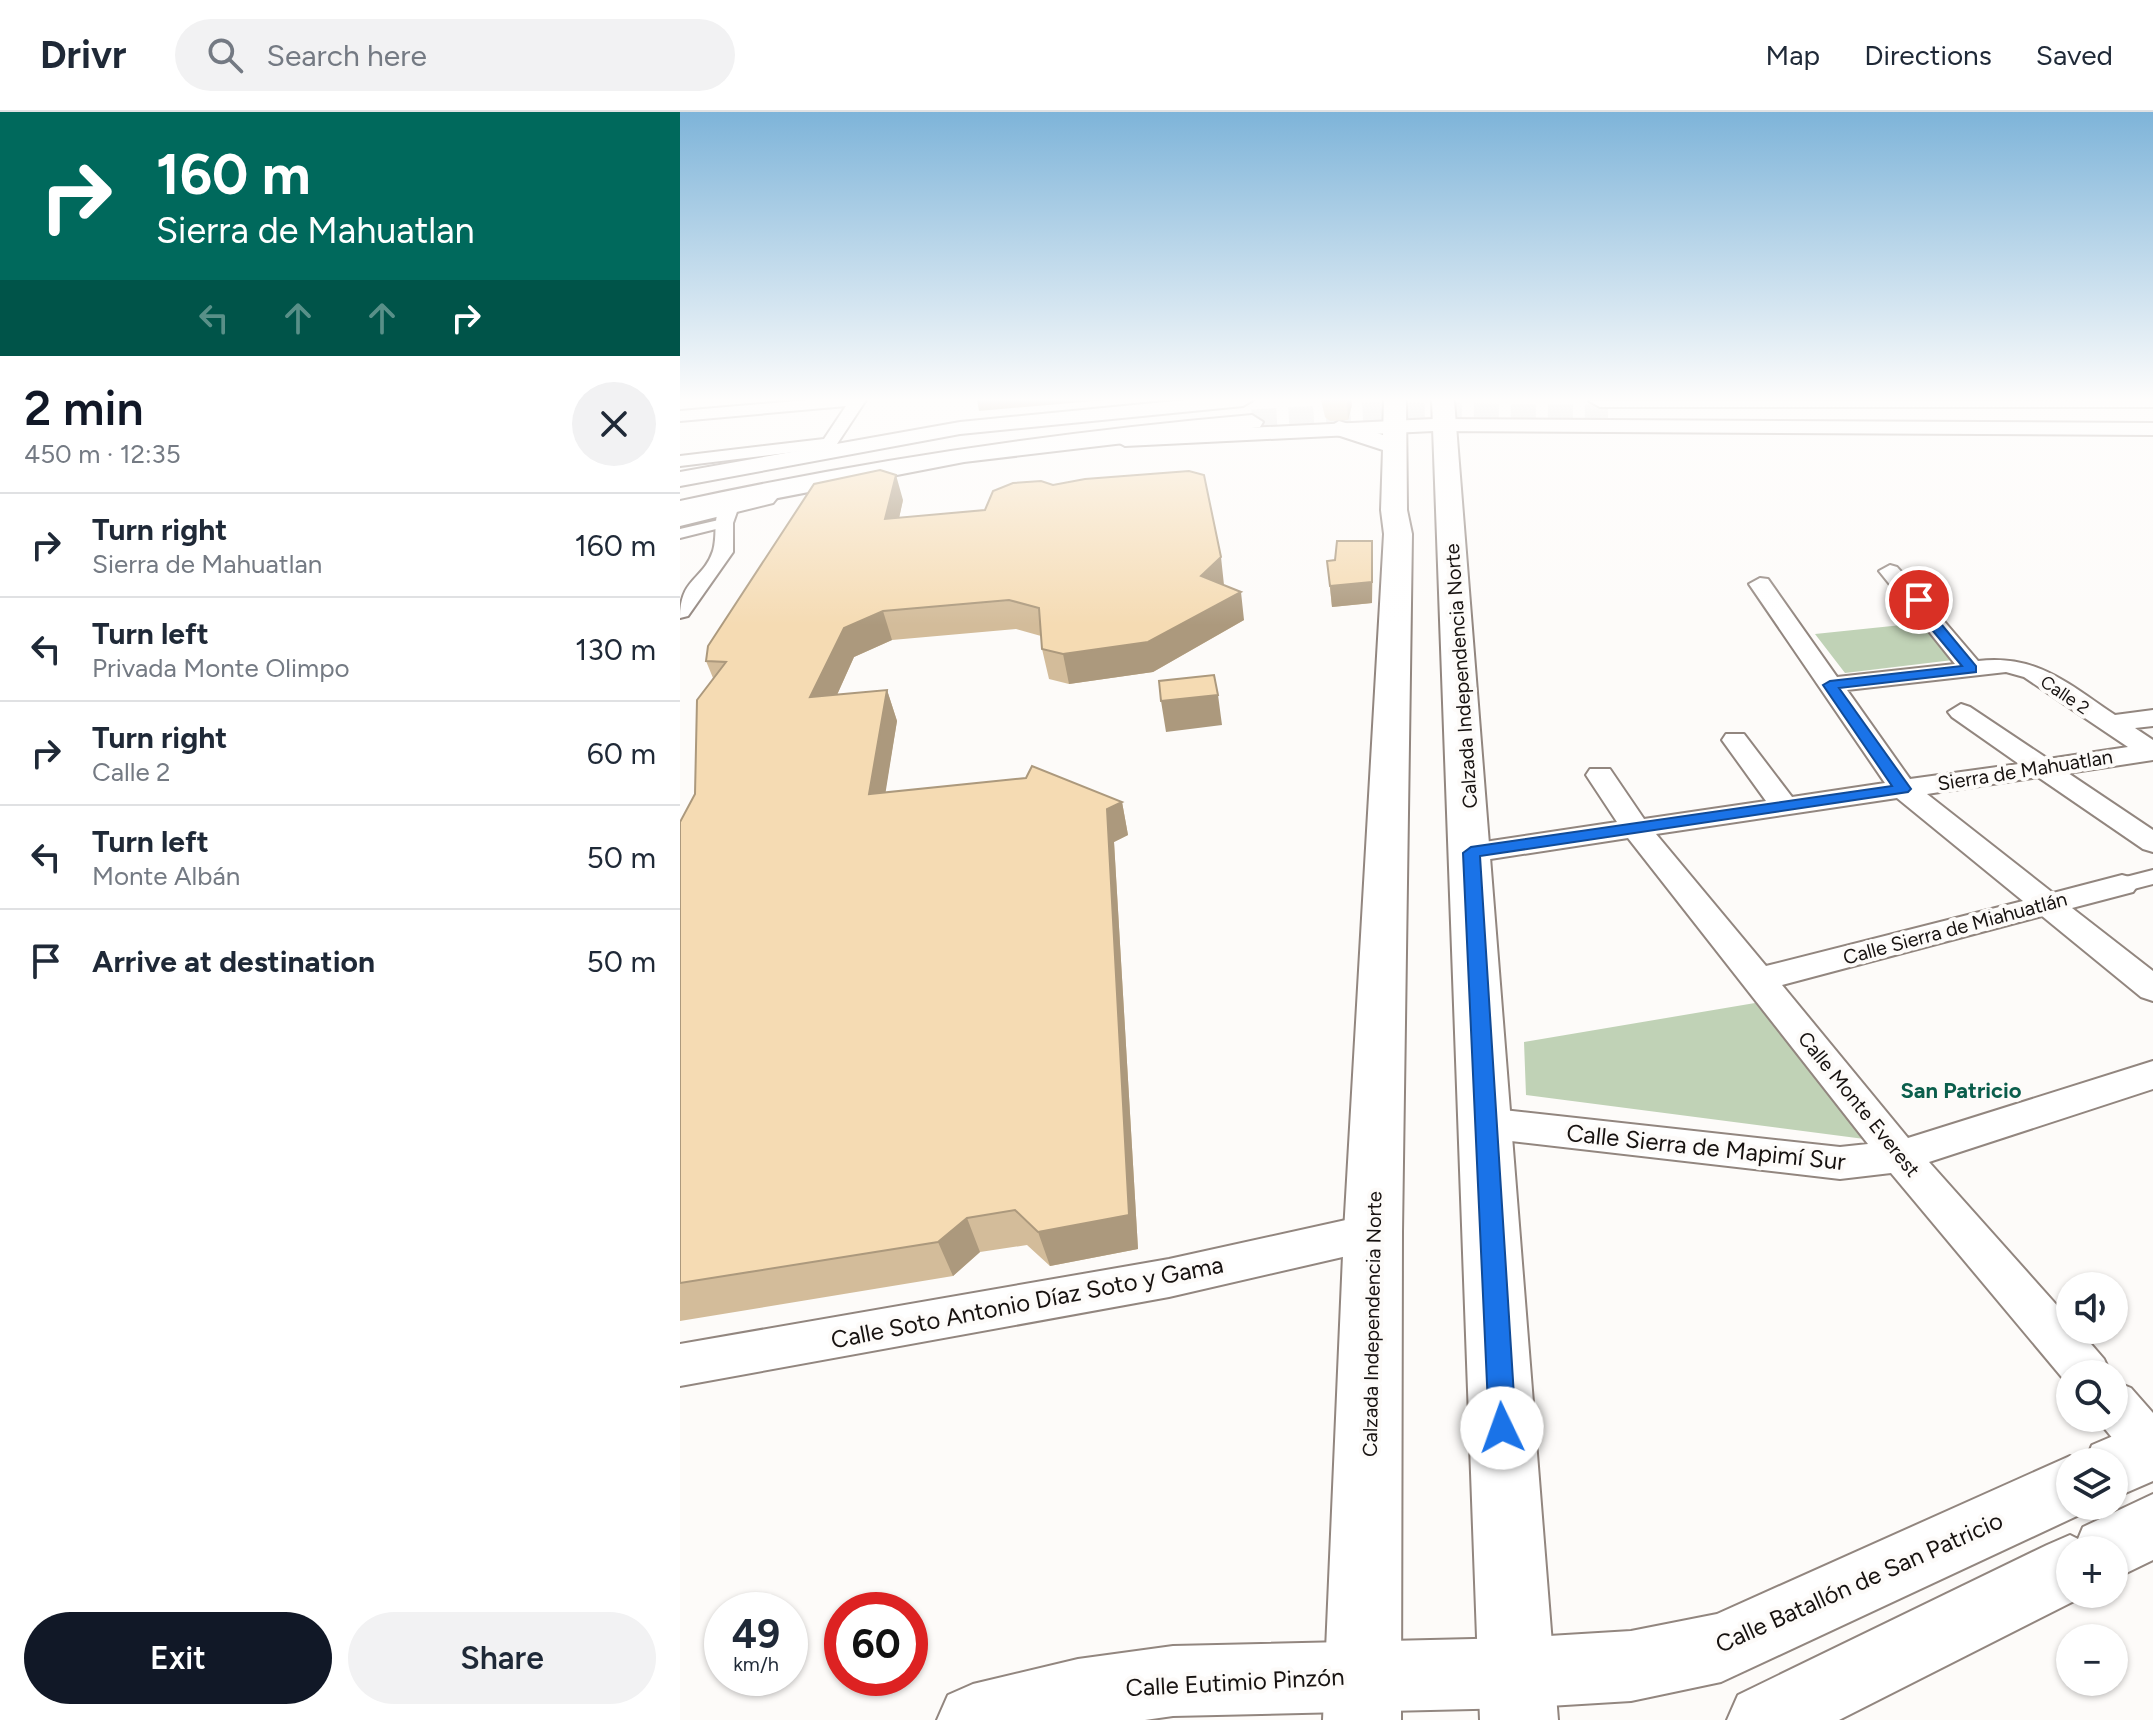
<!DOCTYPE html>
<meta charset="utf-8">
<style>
body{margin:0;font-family:Figtree,sans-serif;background:#f2f2f3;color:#1f2937;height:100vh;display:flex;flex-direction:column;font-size:30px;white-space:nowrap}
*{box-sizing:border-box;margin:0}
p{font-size:26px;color:#747a83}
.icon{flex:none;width:44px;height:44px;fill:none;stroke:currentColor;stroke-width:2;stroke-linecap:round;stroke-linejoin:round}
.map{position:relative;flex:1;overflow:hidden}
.details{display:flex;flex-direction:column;background:#fff;width:680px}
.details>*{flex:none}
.guide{background:#00695c;color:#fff;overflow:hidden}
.tools{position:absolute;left:1376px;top:1160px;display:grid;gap:16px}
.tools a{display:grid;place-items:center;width:72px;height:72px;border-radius:50%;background:#fff;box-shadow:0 2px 6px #0004;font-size:40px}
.speed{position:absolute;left:24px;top:1480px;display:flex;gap:16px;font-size:40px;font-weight:700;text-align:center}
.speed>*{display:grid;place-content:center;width:104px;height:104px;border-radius:50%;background:#fff;box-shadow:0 2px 6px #0004;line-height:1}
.speed small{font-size:20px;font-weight:400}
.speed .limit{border:12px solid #d22;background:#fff;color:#111}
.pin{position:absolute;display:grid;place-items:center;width:68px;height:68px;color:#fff;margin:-34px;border:4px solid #fff;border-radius:50%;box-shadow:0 2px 8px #0007}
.me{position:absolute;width:88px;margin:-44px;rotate:357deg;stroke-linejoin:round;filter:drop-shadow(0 0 6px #0008)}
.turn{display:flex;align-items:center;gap:28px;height:168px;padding:0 24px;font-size:36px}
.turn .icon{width:104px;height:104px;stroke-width:2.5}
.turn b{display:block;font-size:56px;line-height:68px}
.lanes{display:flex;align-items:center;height:76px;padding:0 24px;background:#0003;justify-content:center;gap:40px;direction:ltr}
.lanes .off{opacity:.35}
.round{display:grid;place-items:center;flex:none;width:84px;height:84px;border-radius:42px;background:#f2f2f3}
.overview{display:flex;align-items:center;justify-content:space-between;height:136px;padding:0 24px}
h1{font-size:48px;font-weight:600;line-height:60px;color:#111827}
.action{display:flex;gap:16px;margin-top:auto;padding:16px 24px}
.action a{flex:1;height:92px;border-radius:48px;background:#111827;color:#fff;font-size:32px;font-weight:600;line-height:92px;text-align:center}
.action a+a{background:#f2f2f3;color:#1f2937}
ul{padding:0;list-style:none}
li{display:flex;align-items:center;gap:24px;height:104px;padding:0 24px;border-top:2px solid #e0e1e3}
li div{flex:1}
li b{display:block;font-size:30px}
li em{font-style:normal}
header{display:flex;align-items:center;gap:48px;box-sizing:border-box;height:112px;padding:0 40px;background:#fff;border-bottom:2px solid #e0e1e3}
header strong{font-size:38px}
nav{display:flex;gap:44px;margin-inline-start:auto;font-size:28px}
.search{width:560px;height:72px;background:#f2f2f3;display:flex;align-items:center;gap:20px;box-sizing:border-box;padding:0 28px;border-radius:44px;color:#747a83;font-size:30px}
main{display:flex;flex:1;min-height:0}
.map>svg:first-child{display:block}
.green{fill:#c0d2b6}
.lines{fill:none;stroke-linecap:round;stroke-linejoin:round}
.trunk-tunnel{stroke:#dad8d6;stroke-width:25;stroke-dasharray:25 12;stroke-linecap:butt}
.pedestrian-casing{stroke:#92867f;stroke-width:4}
.minor-casing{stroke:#92867f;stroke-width:4}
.tertiary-casing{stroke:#92867f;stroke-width:4}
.primary-casing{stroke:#92867f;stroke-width:4}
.trunk-casing{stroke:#92867f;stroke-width:4}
.pedestrian{fill:#fff;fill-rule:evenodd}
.minor{fill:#fff;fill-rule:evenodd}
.tertiary{fill:#fff;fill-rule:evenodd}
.primary{fill:#fff;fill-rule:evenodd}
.trunk{fill:#fff;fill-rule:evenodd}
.wall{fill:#d3bc9a}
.shaded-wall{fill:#ac997d}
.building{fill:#f5dbb3;stroke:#ac997d;stroke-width:2}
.route{fill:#1a73e8;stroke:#114b97;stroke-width:2}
.labels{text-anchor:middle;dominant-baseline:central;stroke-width:8;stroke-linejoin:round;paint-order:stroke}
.far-street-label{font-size:18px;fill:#171210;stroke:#fdfbf9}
.street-label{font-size:20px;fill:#171210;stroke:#fdfbf9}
.neighbourhood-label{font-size:22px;font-weight:bold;fill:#0b5e4c;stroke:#fdfbf9}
.near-street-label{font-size:24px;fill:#171210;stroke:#fdfbf9}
</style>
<header>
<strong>Drivr</strong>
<div class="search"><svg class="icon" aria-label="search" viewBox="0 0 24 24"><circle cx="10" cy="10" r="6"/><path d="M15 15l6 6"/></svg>Search here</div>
<nav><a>Map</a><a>Directions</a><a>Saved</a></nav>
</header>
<main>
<section class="details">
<div class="guide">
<div class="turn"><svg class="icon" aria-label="right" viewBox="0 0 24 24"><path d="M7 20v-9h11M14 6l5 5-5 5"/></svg><div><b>160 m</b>Sierra de Mahuatlan</div></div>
<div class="lanes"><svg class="icon off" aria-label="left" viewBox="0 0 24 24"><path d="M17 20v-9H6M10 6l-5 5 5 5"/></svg><svg class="icon off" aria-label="ahead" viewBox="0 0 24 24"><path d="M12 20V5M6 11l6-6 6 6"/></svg><svg class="icon off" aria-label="ahead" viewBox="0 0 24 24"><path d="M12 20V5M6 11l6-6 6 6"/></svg><svg class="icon" aria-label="right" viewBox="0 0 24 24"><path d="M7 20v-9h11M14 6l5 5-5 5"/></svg></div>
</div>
<div class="overview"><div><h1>2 min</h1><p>450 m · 12:35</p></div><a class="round"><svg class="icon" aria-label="close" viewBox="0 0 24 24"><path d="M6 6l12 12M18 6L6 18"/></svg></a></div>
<ul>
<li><svg class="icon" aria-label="right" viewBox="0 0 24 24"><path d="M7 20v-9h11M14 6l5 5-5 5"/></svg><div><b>Turn right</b><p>Sierra de Mahuatlan</p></div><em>160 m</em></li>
<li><svg class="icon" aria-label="left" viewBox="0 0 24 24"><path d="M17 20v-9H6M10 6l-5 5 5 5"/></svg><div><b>Turn left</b><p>Privada Monte Olimpo</p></div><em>130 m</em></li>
<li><svg class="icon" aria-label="right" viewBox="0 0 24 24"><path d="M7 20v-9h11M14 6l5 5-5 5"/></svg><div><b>Turn right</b><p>Calle 2</p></div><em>60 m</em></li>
<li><svg class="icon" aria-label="left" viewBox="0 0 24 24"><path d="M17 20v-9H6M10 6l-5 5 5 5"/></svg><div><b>Turn left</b><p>Monte Albán</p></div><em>50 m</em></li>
<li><svg class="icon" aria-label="arrive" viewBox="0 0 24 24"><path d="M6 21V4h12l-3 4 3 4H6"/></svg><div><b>Arrive at destination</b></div><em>50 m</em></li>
</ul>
<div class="action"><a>Exit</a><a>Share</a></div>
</section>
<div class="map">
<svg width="1473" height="1608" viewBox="0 0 1473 1608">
<rect width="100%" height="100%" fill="#fdfbf9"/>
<path class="green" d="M1241,511L1273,548L1165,561L1135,522Z
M1075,891L1192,1028L846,983L844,930Z"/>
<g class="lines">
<path class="trunk-tunnel" d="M572,310L692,303L928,305"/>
<g class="pedestrian-casing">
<path id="pedestrian" d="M43,407L48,408V414L0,426V417Z
M1473,758V772L1442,780L1430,773L1434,768Z"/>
</g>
<g class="minor-casing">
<path id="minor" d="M127,288H186L155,335L0,354V344L144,327L166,294L0,309V299Z
M49,388L59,394L53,411V440L8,504L0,506C0,465 23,469 33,439C38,422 32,407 42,390Z
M1210,453L1217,455L1240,480L1259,490L1265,504L1263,508L1298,549C1357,542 1388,572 1435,603L1473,598V614L1455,616L1473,628V648L1388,661L1473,718V740L1463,737L1358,665L1247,682L1373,781L1442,763L1453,766L1458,773L1453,780L1392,796L1473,859V889L1461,885L1362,804L1102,873L1228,1026L1473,949V977L1249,1050L1390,1208V1218H1399L1424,1247L1431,1262H1390V1275L1211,1061L1160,1067L805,1026L791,1022L786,1011L791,1000L805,996L1160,1035L1188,1032L948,726L791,750L780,747L776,741L780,735L791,732L937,710L906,663L910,657H930L964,707L1086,689L1042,628L1046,622H1064L1112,685L1205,671L1069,472L1080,466L1088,467L1157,565L1275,552L1239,507L1241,499L1224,490L1199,459ZM1326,560L1344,565L1448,635L1368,647L1290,595L1281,592L1268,600L1272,605L1339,652L1230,667L1167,578ZM1217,686L1343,789L1086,854L976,722Z
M693,1102L708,1107L714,1120L708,1133L693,1138L489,1185L0,1274V1232L489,1147Z
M1434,1269L1451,1276L1473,1301V1362L1456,1355L1416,1306H1434Z"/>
</g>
<g class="tertiary-casing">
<path id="tertiary" d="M505,288H573L563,294L280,322L0,374V360L280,310Z
M753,307L1473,311V323L753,319L445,334L434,328L445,322Z
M85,379L93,381L97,386L93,391L0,414V400Z
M1473,1307V1369L1434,1386V1350H1405L1412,1333Z
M1390,1344L1405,1350H1390V1394H1413L1412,1397L1041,1570L951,1589L836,1596L493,1604L465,1608H257L268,1583L293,1572L398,1547L493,1534L836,1526L951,1519L1037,1502Z
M1473,1382V1448L1434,1467V1438H1390V1482H1408L1159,1608H1047L1058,1583L1367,1433L1390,1423L1398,1427L1403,1415Z"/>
</g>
<g class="primary-casing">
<path id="primary" d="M704,288H726L727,398L732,422L722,1120L721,1608H643L664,1120L704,422L701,398L703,338L651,321L648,316L659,309L703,323Z
M752,288H774L878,1608H800Z"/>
</g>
<g class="trunk-casing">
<path id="trunk" d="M1473,288V295H920L909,289Z
M572,303L583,310L580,315L284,350L0,405V389C189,348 379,320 572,303Z"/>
</g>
<use href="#pedestrian" class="pedestrian"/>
<use href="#minor" class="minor"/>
<use href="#tertiary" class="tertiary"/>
<use href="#primary" class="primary"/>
<use href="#trunk" class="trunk"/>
</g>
<path class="wall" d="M641,288H671L672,293L668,308L650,309L645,305Z
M223,388L219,406L543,473L564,508L473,560L389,572L369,567L362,537L361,524L336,517L212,528L174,545L157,583L207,578L217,609L205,680L442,690L448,723L434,730L458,1137L370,1154L347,1133L300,1140L273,1164L0,1209V710L15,682L33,566L26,549Z
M647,449L693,450L692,491L652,495Z"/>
<path class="shaded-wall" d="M297,288H426L299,299Z
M667,288H671L672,293L668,308Z
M216,363L223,388L213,434L205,407Z
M692,429V491L652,495L650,474Z
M541,445L544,473L521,464Z
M561,480L564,508L473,560L389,572L383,542Z
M203,499L212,528L174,545L142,616L130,585L164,516Z
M207,578L217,609L200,715L189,682Z
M538,583L542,613L486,620L481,589Z
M442,690L448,723L434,730L458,1137L370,1154L358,1120L427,697Z
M287,1106L300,1140L273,1164L258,1130Z"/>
<path class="building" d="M200,358L216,363L205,407L305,398L313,379L333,371L361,369L373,373L405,367L509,359L524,363L541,445L521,464L561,480L468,530L383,542L362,537L359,496L329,488L203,499L164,516L130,585L207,578L189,682L346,666L352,654L442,690L427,697L449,1103L358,1120L335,1098L287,1106L258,1130L0,1171V710L15,682L17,588L46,550L26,549L28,534L134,372Z
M657,429H692V470L650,474L647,449L655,448Z
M534,563L538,583L481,589L479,569Z"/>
<linearGradient id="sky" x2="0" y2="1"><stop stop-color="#7eb4d9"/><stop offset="0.56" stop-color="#fefdfc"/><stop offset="1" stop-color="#fefdfc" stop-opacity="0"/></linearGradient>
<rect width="1473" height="513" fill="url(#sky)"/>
<path class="route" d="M1239,485L1256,493L1260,504L1257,507L1296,554V560L1159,576L1231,677L1228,680L800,744L836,1316L832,1326L822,1329L813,1326L809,1316L783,741L791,735L1212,674L1143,573L1150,569L1282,554L1243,507L1245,497L1233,488Z"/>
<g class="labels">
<g class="far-street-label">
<text transform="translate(1385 583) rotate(34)">Calle 2</text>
</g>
<g class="street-label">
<text transform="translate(781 564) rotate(-94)">Calzada Independencia Norte</text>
<text transform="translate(1345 658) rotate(-9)">Sierra de Mahuatlan</text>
<text transform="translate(1275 816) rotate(-15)">Calle Sierra de Miahuatlán</text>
<text transform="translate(1179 992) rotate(51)">Calle Monte Everest</text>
<text transform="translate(692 1212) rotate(-89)">Calzada Independencia Norte</text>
</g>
<g class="neighbourhood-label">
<text x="1281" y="978">San Patricio</text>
</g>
<g class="near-street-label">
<text transform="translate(1026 1035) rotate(6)">Calle Sierra de Mapimí Sur</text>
<text transform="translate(347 1190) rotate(-11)">Calle Soto Antonio Díaz Soto y Gama</text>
<text transform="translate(1179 1470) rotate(-24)">Calle Batallón de San Patricio</text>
<text transform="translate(555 1570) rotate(-3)">Calle Eutimio Pinzón</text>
</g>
</g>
</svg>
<div class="tools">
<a><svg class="icon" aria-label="sound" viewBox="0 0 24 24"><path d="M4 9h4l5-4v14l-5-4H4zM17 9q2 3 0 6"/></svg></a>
<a><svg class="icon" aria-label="search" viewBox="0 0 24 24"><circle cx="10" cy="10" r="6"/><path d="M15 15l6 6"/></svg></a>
<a><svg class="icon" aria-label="layers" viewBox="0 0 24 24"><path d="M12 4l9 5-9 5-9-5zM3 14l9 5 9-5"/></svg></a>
<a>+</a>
<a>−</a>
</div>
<div class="speed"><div>49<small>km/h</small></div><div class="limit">60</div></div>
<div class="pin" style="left:1239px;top:488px;background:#d93025"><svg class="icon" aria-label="arrive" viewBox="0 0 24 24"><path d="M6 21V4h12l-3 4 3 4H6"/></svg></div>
<svg class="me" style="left:822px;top:1316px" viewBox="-20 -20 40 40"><circle r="19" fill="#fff"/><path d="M0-13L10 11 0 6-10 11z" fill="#1a73e8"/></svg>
</div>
</main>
